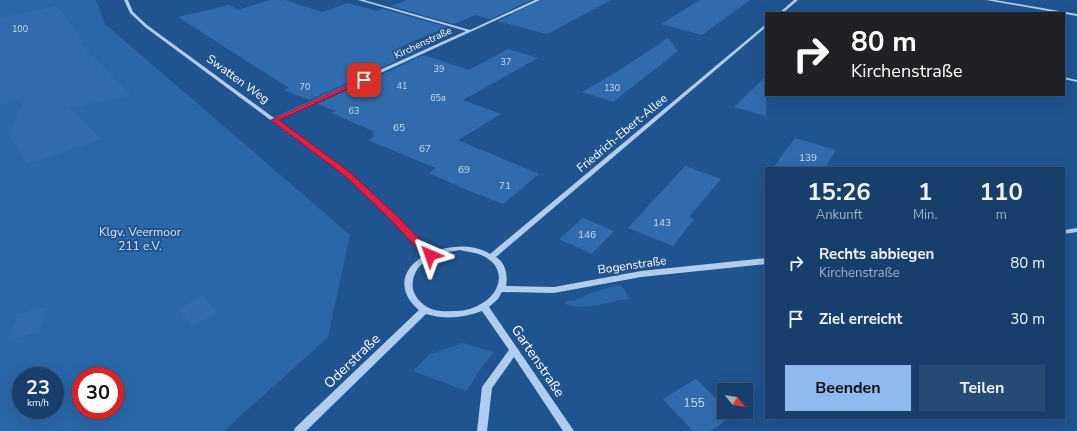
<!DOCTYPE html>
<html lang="de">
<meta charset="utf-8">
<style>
body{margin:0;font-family:"Nunito Sans",sans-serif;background:#254a74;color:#f1f3f6;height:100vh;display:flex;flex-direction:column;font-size:15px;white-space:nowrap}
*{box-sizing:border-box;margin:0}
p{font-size:13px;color:#9fafc2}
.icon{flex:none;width:22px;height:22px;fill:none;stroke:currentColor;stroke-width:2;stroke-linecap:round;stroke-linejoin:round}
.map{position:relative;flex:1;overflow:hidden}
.drawer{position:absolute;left:765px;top:167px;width:300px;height:252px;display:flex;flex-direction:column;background:#183f6c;border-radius:0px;box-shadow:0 4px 16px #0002,0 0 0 1px #36587f}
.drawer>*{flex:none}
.top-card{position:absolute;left:765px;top:12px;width:300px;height:84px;border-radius:0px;box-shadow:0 4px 16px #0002,0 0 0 1px #36587f;background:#202124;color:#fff;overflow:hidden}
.needle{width:26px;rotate:120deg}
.fabs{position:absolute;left:717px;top:383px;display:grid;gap:8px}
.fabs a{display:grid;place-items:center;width:36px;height:36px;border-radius:0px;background:#183f6c;box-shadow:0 4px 16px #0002,0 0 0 1px #36587f;font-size:20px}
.speed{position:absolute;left:12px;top:367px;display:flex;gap:8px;font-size:20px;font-weight:700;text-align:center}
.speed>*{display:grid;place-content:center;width:52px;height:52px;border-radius:50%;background:#183f6c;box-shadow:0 4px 16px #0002,0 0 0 1px #36587f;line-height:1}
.speed small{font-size:10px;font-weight:400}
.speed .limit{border:6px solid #d22;background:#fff;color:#111}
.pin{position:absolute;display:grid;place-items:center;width:34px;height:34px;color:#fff;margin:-17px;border-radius:8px;box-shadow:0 2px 6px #0006}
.me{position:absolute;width:44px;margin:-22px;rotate:317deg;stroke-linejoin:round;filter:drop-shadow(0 0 3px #0008)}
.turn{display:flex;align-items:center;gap:14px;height:84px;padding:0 20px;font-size:18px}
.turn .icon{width:52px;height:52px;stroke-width:2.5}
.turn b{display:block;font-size:28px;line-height:34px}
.eta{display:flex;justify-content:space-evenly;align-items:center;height:68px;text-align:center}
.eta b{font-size:24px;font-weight:700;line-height:28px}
.primary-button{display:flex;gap:8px;margin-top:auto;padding:8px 20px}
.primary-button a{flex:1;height:46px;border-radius:0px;background:#90b9f0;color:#111;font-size:16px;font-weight:700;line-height:46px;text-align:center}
.primary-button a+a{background:#254a74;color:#f1f3f6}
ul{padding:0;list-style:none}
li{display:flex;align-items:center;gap:12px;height:56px;padding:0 20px}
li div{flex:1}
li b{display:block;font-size:15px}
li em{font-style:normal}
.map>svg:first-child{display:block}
.green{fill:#2a67a8;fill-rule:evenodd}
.building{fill:#306cad}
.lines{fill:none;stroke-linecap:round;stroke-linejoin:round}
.minor{fill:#b0cded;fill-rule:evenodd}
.route{fill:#e11d48;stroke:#92132f}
.labels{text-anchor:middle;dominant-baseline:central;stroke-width:4;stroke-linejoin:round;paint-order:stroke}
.far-number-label{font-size:9px;fill:#cbdaea}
.far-street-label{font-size:10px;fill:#fff;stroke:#205490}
.number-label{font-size:10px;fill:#cbdaea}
.street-label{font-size:12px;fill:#fff;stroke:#205490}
.park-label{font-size:12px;fill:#d6e7f9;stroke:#205490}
.near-number-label{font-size:12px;fill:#cbdaea}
.near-street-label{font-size:14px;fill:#fff;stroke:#205490}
</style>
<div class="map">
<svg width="1077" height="431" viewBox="0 0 1077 431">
<rect width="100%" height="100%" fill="#205490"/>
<path class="green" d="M0,0H96L105,24L350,235L328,337L224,431H0ZM21,376H55V410H21ZM81,376H115V410H81Z
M619,285L625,289L629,299C607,301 586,312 565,304L566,301L575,300L599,290Z
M463,343L494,352L478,372L467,391L413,371L430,354Z"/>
<path class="building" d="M269,0H285L322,12L348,3L377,11L383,9L447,27L400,47L416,52L309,100L284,90L289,88L178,17L230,5L238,10Z
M407,0H531L490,19L475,15L454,24L391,6Z
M541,0H611L547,34L498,21Z
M700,0H750L702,35L661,24Z
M57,6L83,41L78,42L131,96L69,108L101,139L27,164L9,134L25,98L0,105V18Z
M668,38L678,51L613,102L582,92L615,73Z
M508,49L538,58L463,100L501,114L458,140L539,174L503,204L460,187L429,173L436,168L368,140L375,136L371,134L375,132L332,113L336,111L317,104L424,55L469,70Z
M766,76V116L734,107Z
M795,138L836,150L825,168H773Z
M685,166L721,179L689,217L694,219L673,246L628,228Z
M583,218L614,231L592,254L559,239Z
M203,296L217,313L192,326L178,309Z
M46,307L39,332L8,340L17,314Z
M696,379L724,406V412H730L733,415L711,431H693L663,399Z
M21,395V410H44L23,422L13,399Z"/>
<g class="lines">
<path class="minor" d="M124,0H128L133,12L147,25L274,118L466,31L358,0H364L470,30L535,0H540L278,120L350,174L396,216L432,252C450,246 472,243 490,254L766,24V27L496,257C506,263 508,276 506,286L554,287L641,271L766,258V264L641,277L554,293L502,292L498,299L489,307L574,431H563L514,357L492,388L487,431H477L482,387L509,350L482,311C463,318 446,320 426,314L306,431H294L295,428L419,310C397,292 400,268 426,255L392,220L346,176L145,27L130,13ZM460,250C467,252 475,252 481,255C508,266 502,294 479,305C470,310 462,311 453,311C443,312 432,311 424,305C416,298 411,291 413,281C416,259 441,253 460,250Z
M794,0H798L783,13H779Z
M986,0H995L1077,14V16Z
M1064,77L1077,80V82L1064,79Z
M1077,228V232L1064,234V230Z"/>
</g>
<path class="route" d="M362,79L367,80L279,120L351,173L397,216L433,253L435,255L433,258H426L391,220L345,176L271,120Z"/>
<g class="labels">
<g class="far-number-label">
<text x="20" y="29">100</text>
<text x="506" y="62">37</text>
<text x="439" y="69">39</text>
<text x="402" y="86">41</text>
<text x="305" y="87">70</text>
<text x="612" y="88">130</text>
<text x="438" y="98">65a</text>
<text x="354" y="111">63</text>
</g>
<g class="far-street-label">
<text transform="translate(423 43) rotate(-25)">Kirchenstraße</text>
</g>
<g class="number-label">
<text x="399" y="128">65</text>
<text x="425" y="149">67</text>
<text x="808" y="158">139</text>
<text x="464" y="170">69</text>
<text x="505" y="186">71</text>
<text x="662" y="223">143</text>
<text x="587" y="235">146</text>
</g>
<g class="street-label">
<text transform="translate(238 79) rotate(36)">Swatten Weg</text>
<text transform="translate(622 133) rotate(-40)">Friedrich-Ebert-Allee</text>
<text transform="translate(632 265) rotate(-8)">Bogenstraße</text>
</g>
<g class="park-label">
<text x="140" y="232">Klgv. Veermoor<tspan x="140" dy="14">211 e.V.</tspan></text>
</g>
<g class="near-number-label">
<text x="694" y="403">155</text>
</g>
<g class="near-street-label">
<text transform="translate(352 361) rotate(-44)">Oderstraße</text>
<text transform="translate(538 361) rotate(56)">Gartenstraße</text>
</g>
</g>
</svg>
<div class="fabs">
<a><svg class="needle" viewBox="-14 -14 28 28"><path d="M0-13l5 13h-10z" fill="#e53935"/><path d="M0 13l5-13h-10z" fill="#9fafc2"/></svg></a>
</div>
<div class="speed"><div>23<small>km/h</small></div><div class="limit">30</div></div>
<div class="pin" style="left:364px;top:80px;background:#d93025"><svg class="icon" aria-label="arrive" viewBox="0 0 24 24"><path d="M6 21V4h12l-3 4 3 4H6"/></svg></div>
<svg class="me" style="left:430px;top:255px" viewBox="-20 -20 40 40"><path d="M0-17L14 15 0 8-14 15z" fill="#e11d48" stroke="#fff" stroke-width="4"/></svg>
<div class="top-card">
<div class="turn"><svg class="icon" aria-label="right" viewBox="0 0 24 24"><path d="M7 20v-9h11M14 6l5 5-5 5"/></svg><div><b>80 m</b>Kirchenstraße</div></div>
</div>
<section class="drawer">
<div class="eta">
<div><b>15:26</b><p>Ankunft</p></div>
<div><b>1</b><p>Min.</p></div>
<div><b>110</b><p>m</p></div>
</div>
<ul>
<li><svg class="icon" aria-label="right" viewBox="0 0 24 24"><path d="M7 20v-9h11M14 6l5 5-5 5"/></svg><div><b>Rechts abbiegen</b><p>Kirchenstraße</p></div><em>80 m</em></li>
<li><svg class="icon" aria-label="arrive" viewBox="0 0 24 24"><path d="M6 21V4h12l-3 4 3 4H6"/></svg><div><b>Ziel erreicht</b></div><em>30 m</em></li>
</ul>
<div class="primary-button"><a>Beenden</a><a>Teilen</a></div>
</section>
</div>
